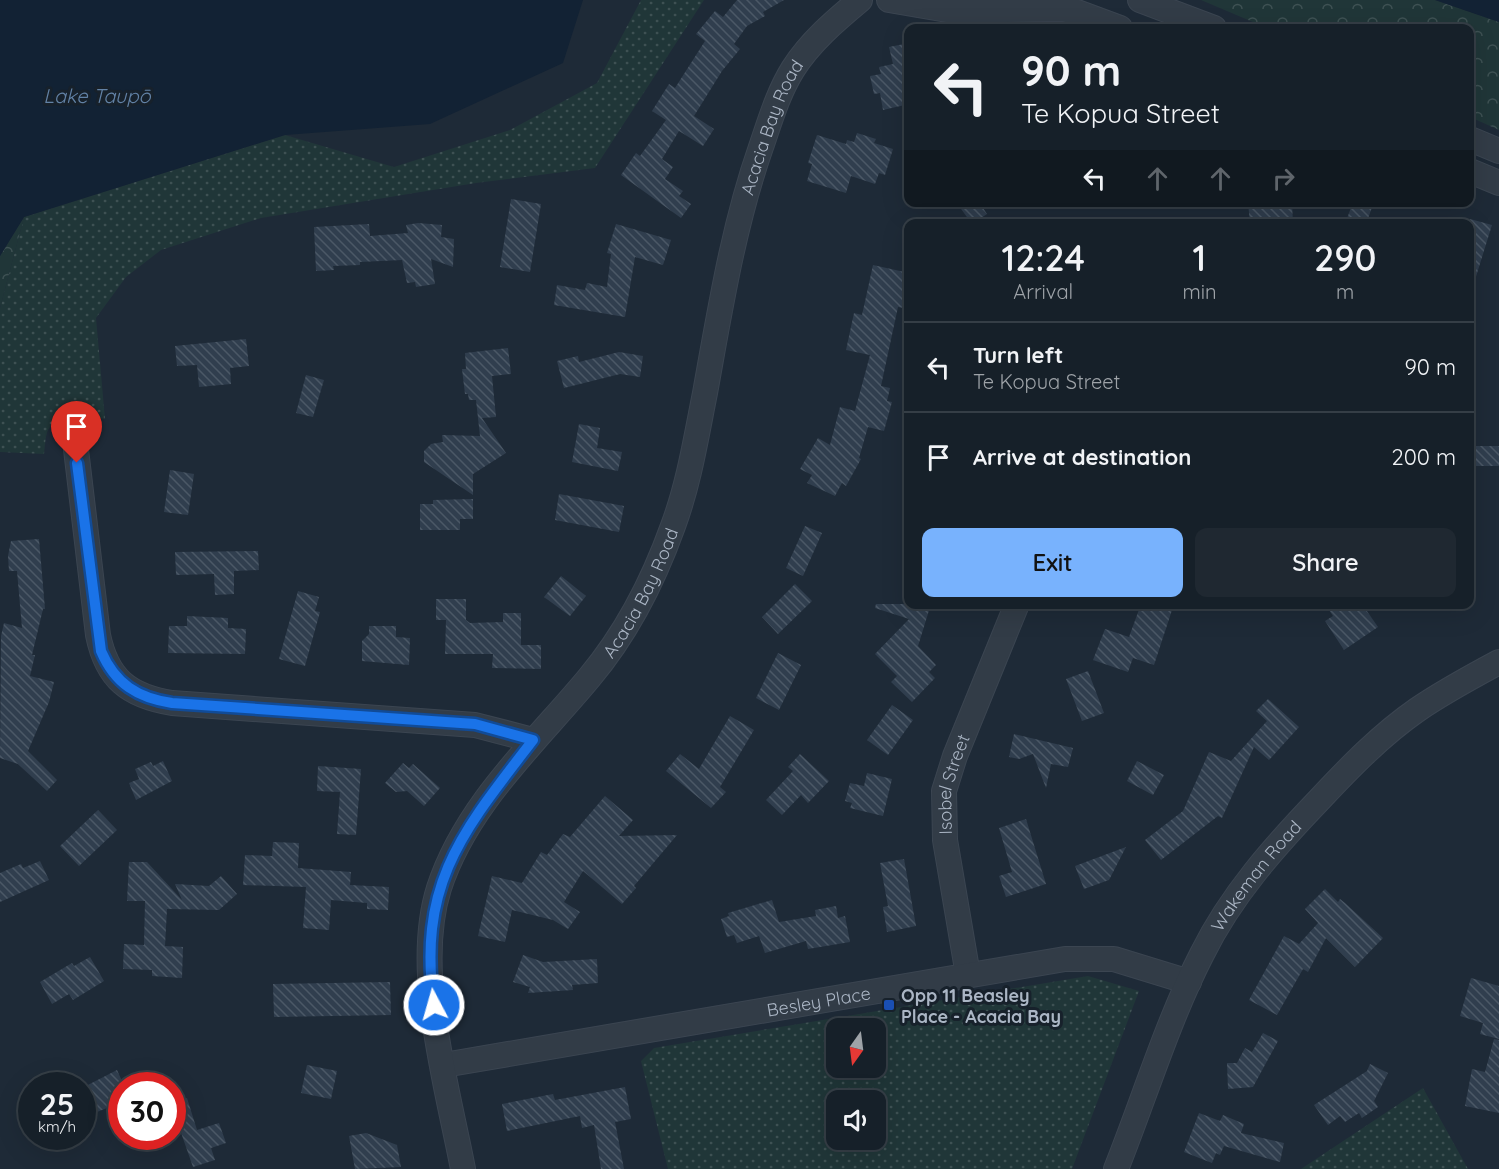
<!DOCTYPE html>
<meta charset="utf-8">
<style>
body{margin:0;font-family:Quicksand,sans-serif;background:#1f2831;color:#f1f3f6;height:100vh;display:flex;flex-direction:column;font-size:22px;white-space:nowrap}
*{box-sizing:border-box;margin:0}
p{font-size:20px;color:#9ea3a8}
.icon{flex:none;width:33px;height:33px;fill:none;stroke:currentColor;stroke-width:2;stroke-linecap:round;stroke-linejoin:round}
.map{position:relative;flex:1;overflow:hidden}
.panel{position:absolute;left:904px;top:219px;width:570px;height:390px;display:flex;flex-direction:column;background:#162029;border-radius:12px;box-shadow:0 6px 24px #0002,0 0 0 2px #353e46}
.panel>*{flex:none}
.hud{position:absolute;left:904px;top:24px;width:570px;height:183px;border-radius:12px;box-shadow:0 6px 24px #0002,0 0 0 2px #353e46;background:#162029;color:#f1f3f6;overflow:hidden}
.needle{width:39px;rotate:194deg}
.buttons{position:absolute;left:826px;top:1018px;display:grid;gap:12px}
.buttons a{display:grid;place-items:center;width:60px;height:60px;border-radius:12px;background:#162029;box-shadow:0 6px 24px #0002,0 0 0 2px #353e46;font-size:30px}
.speed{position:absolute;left:18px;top:1072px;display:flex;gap:12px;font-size:30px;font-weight:700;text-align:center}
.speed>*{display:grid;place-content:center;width:78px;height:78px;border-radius:50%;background:#162029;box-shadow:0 6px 24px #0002,0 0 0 2px #353e46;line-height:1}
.speed small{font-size:15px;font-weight:400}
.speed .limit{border:9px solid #d22;background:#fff;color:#111}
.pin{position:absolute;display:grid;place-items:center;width:51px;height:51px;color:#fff;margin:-62px -26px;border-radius:50% 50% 50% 0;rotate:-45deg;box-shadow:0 0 6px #0007}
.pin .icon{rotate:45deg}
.me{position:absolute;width:66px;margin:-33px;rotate:354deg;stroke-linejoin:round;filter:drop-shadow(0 0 4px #0008)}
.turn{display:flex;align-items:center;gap:21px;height:126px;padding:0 18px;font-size:27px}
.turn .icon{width:78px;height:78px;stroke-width:2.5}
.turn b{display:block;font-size:42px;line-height:51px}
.lanes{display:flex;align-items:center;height:57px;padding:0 18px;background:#0003;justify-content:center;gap:30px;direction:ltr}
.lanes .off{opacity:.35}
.eta{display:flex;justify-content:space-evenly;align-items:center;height:102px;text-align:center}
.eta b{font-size:36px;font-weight:600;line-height:42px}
.action{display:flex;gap:12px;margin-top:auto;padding:12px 18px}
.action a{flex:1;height:69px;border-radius:12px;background:#78b2fd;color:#111;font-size:24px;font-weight:600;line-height:69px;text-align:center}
.action a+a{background:#1f2831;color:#f1f3f6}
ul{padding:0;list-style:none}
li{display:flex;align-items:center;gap:18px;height:90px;padding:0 18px;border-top:2px solid #353e46}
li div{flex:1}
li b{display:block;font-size:22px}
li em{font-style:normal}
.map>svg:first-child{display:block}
.grass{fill:url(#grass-dots);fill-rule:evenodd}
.forest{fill:url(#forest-crowns)}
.water{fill:#122234}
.building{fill:url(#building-back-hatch)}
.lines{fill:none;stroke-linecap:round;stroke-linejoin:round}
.minor-casing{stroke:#3b4551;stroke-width:26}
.minor{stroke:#323c47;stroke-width:24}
.route-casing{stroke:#114b97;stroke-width:15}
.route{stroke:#1a73e8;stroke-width:10}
.transit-dot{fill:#1a4fb4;stroke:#17212b;stroke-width:2}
.labels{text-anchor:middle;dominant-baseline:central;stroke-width:6;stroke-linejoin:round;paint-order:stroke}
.street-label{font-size:18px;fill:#abb6c5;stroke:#17212b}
.poi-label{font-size:18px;font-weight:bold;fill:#abb6c5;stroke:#17212b;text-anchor:start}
.water-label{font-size:20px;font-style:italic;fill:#6282a6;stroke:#17212b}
</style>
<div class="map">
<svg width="1499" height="1169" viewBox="0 0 1499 1169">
<defs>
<pattern id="grass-dots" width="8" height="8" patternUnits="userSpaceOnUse" patternTransform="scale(1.5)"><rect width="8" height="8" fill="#203638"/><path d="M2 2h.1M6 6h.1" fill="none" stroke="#3e5153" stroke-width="1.8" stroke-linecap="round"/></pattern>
<pattern id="forest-crowns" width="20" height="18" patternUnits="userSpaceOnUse" patternTransform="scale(1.5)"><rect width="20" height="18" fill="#203638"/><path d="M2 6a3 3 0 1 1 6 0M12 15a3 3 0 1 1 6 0" fill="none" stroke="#3e5153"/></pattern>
<pattern id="building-back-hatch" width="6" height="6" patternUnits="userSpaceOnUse" patternTransform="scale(1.5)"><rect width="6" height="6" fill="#303e4e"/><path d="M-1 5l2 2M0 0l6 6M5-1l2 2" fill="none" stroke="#4b5866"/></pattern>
</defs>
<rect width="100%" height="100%" fill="#1e2a37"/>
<path class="grass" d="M641,0H704L595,168L476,183L261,218L161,250L126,277L96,318L105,419C87,416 59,410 48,430C45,437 45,447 44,454L0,452V308L24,217L285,135L394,167L510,130L597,83Z
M1088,976L1139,991L1072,1169H668L641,1061L654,1048ZM837,1029H876V1068H837ZM837,1101H876V1140H837Z
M1423,1088L1468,1169H1301Z"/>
<path class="forest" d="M1201,0H1435L1499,22V130L1470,117V28H1267Z
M24,217L0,308V256Z"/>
<path class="water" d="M0,0H583L563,63L430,124L285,135L24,217L0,256Z
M1435,0H1499V22Z"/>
<path class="building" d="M737,0H784L763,12L765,16L747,26L734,44L740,49L722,71L694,116L714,129L703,146L679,131L662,159L673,167L665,179L683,191L679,196L691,204L681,218L621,175L636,153L640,156L666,120L652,111L669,84L675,88L705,41L696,34L715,11L723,17Z
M909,43V104L883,110L880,93L874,94L870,76L881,74L879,67L893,64L889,47Z
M857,133L876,139L874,143L893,149L885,175L879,173L875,184L851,176L846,193L807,181L812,164L808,163L817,135L846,144L847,140L854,142Z
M511,199L541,204L530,272L500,267Z
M956,202H979L987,214L972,224Z
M1248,202H1292L1293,224H1250Z
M1353,202H1374L1366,224H1345Z
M1470,219L1492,225L1474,283L1470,282Z
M418,223L442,225L441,237L454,239L453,267L431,259L435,284L416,287L415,282L407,283L402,260L360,262V265L333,266L334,270L316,271L314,227L369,224L370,236L408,233L406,225Z
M616,224L671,240L663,265L635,257L625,317L554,305L557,285L585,290L587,283L607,287L611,254L607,253Z
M873,265L909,273V309L898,307L881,386L890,388L887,401L892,402L884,431L868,427L859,458L861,459L846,486L842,483L835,496L807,483L812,475L800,469L818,438L830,445L840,407L855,411L870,355L846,350L854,313L862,315Z
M246,339L249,366L230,368L231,384L199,387L197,365L177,366L175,346Z
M508,348L511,374L492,376L496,417L482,418L506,453L473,474V495L424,462V451L431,444L443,442L442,435L480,436L476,400H469L468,394H465L462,369H466L465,353Z
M619,352L643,356L640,377L620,374L564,388L557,361L578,356L579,362Z
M306,375L324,380L313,417L296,413Z
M579,424L600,428L597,448L622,452L618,471L572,462Z
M1470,446H1499V466H1470Z
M170,470L194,474L188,515L164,512Z
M559,494L624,506L619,532L555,520Z
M473,499V519H460V530H420V504H433V500Z
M805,526L822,533L803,576L786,568Z
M39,539L45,609H43L32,655H35L30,676L54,682L49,702L28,751L57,780L47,791L18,764L0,758L1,636L4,623L22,628L17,571H9L8,556L11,541Z
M258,551L259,570L234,571V594L215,595L214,574L176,575L175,552Z
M561,576L586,596L570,616L544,597Z
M795,584L812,601L778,634L762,617Z
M298,591L319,597L315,611L320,612L305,666L279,659Z
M436,599H466V620L470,623L503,622V613H521V645H541V669L492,668L493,654H445L446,620H436Z
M876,604H931L918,646L936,665L929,672L935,678L912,702L891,682L897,676L875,654L909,619L875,608Z
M1141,604H1174L1154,665L1133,658L1128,672L1093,660L1105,629L1129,637Z
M1325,604H1362L1378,627L1344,650L1325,621L1333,616Z
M187,616L228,618V628L246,629L245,654L168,653L169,626H187Z
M369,626H396V637L410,638L409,665L362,661V641L369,634Z
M778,653L801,665L779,710L756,698Z
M1088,671L1104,713L1082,721L1066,679Z
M1268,699L1299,727L1269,760L1254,747L1222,818L1218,816L1161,860L1145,840L1183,811L1209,752L1231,761L1267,721L1256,711Z
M892,705L913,720L888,755L867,740Z
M730,716L754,730L720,787L726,792L711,808L666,771L680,754L699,769Z
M1014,734L1073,748L1068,767L1051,764L1046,788L1033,754L1019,759L1009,757Z
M800,754L829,781L808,803L801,795L782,815L766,800L793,771L788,767Z
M163,761L172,781L136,800L129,783L139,779L135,769L151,762L153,766Z
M1137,761L1164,775L1153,795L1127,781Z
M403,763L409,768L413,764L440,788L424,806L407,791L396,792L385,783Z
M318,766L361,769L356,835L337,834L340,792L317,791Z
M867,773L892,779L883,816L850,808L852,803L845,801L850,783L864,786Z
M605,796L633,820L619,836L677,835L634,886L636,888L622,904L583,871L564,902L580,912L568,929L553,920L512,910L505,942L478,936L492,876L522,883L541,852L547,855L563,834L570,837Z
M98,810L117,830L79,866L60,846Z
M1026,819L1046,884L1006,897L999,876L1012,872L999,828Z
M273,842L299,843L298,868L351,872L350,885L389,887L388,910L367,909V903L331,900L329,930L303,928L306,887L243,885L245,855L272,856Z
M1126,847L1109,880L1084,889L1075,866Z
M904,859L916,926L887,932L883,907L888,906L880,863Z
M40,861L49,880L0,902V873L21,864L23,868Z
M129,862H147L182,900L175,884L209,886L221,876L237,894L219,910L167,909L165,946L183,947L182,978L152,976V970L123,969L124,944L144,945L145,901H127Z
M1325,889L1338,902L1340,899L1345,903L1383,938L1355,967L1326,938L1308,972L1303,969L1277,1015L1249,1000L1284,936L1299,944L1318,923L1305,909Z
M772,900L779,922L816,916L815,910L836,906L838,918L845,916L850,942L808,949L806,941L765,953L759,936L737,943L734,935L727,937L721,919L729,916L728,913Z
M523,955L543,962L597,959L598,983L572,985L573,990L528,993L530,987L513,982Z
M90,957L104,981L73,1000L69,994L52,1004L40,982L72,963L74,966Z
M1471,978L1499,986V1039L1480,1034L1483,1023L1460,1016Z
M390,982L391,1015L274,1017L273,984Z
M1263,1033L1278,1041L1253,1087L1228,1089L1227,1063H1237L1245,1048L1252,1052Z
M1494,1039L1499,1040V1113L1465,1106L1472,1069L1485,1072Z
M1370,1064L1388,1073L1374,1101L1378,1107L1362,1118L1359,1113L1345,1122L1340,1116L1328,1125L1314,1105L1367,1071Z
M307,1065L337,1071L331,1099L301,1093Z
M117,1070L122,1081V1102L82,1118V1088Z
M625,1087L631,1119L615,1122L624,1169H601L594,1125L582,1128L580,1116L507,1131L502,1104L553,1094L555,1100Z
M187,1098L197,1130L219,1123L226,1143L211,1148L215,1160L193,1167L172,1107V1103Z
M1199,1113L1220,1121L1223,1115L1244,1124L1241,1133L1284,1143L1280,1162L1224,1146L1220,1155L1216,1153L1212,1163L1184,1152Z
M366,1133L397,1145L401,1167L355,1169L349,1136Z"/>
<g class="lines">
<g class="minor-casing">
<g id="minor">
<path d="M889,0L953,11L1062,9L1077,12L1120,28"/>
<path d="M1140,0L1214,28"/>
<path d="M1470,139L1499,151"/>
<path d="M1470,171L1499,183"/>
<path d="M75,441L98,635C107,679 129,696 172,703L475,725L533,740"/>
<path id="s1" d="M968,975L945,840L944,791L955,756L1017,604"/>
<path id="s2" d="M444,1065L1065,959H1114L1189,982"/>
<path id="s3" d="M463,1169C447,1085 413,970 439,888C466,805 535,743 589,678C626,634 654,579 673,526C689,483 696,438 705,393C720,310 733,227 761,147C770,121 778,93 793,69C810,42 836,20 860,0"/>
<path id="s4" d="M1116,1169C1144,1099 1168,1020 1202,954C1231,895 1275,846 1320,799C1349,768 1381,735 1417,710C1443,692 1471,677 1499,662"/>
</g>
</g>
<use href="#minor" class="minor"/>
</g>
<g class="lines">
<g class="route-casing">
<path id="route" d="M77,463L101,651C115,684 138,698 172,703L475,724L533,740C463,831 417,883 434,1005"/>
</g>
<use href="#route" class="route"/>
</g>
<rect class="transit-dot" x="883" y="999" width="12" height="12" rx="3"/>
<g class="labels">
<g class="street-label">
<text stroke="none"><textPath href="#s3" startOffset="1131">Acacia Bay Road</textPath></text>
<text stroke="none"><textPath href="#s3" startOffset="645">Acacia Bay Road</textPath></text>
<text stroke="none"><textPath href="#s1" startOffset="194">Isobel Street</textPath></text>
<text stroke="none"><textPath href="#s4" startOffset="327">Wakeman Road</textPath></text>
<text stroke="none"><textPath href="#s2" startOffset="380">Besley Place</textPath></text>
</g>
<g class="poi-label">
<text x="901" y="995">Opp 11 Beasley<tspan x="901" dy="21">Place - Acacia Bay</tspan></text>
</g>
<g class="water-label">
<text x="97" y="95">Lake Taupō</text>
</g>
</g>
</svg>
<div class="buttons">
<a><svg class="needle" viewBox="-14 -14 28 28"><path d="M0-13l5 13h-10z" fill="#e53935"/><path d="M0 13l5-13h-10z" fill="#9ea3a8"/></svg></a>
<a><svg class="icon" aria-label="sound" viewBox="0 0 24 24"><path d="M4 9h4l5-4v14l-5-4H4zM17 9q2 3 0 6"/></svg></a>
</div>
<div class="speed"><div>25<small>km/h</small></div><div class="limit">30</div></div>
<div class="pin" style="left:77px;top:463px;background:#d93025"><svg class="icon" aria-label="arrive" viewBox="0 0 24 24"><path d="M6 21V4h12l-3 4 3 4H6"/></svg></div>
<svg class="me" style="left:434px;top:1005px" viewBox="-20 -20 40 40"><circle r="17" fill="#1a73e8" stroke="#fff" stroke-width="3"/><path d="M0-11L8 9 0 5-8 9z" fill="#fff"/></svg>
<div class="hud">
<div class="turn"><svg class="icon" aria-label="left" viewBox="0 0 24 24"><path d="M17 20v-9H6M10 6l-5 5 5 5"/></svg><div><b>90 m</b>Te Kopua Street</div></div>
<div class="lanes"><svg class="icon" aria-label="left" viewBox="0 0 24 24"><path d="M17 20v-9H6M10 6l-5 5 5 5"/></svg><svg class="icon off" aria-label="ahead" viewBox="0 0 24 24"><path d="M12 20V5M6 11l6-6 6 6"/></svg><svg class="icon off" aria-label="ahead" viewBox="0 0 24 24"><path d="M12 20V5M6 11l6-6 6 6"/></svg><svg class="icon off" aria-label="right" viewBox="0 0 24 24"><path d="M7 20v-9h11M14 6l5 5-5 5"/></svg></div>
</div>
<section class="panel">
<div class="eta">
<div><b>12:24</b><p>Arrival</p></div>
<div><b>1</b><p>min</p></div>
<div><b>290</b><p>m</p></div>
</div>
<ul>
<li><svg class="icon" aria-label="left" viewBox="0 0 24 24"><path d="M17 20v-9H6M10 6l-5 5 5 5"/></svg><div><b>Turn left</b><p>Te Kopua Street</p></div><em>90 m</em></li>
<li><svg class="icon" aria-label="arrive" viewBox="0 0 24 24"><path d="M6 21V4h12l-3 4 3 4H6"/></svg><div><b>Arrive at destination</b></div><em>200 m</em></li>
</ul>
<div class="action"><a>Exit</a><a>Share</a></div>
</section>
</div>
